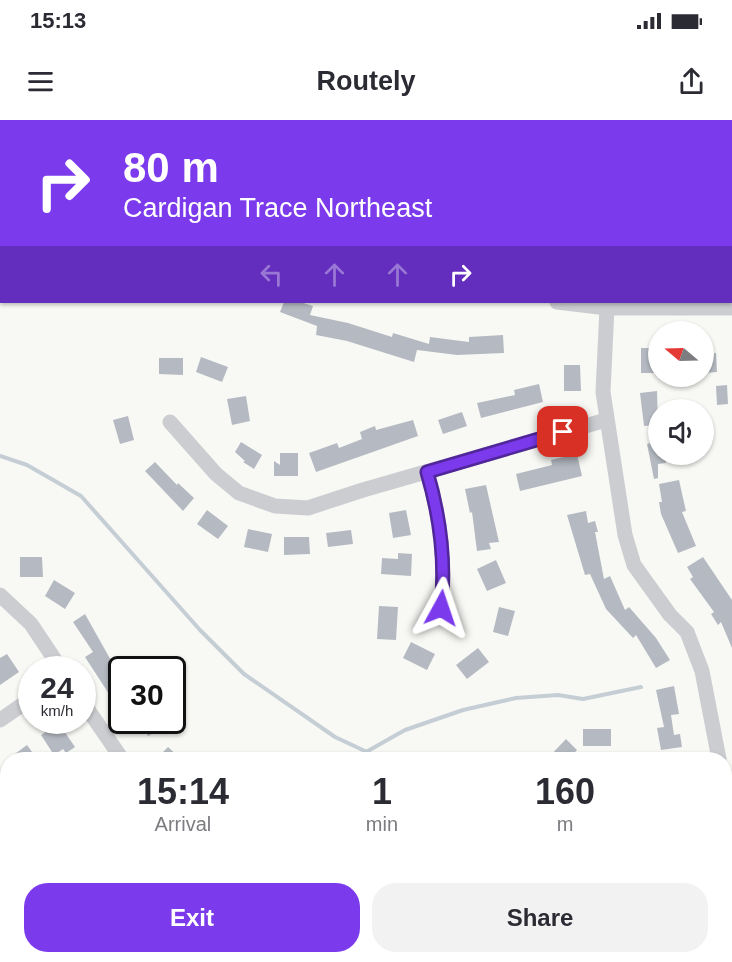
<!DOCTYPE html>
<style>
body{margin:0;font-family:Helvetica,sans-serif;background:#f2f2f3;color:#2b2b33;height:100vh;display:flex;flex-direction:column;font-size:22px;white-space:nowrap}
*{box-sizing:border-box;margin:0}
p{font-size:20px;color:#7c7c81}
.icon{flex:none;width:33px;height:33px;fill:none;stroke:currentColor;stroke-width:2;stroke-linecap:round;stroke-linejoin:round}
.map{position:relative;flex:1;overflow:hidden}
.panel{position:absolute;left:0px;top:632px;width:732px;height:212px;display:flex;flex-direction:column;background:#fff;border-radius:24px 24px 0 0;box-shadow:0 2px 4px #0004}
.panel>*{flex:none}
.guide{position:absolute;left:0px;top:0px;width:732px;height:183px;box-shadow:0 2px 4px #0004;background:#7c3aed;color:#fff;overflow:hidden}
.needle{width:39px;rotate:289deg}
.tools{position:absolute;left:648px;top:201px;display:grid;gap:12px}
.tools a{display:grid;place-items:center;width:66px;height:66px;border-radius:50%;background:#fff;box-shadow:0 2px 4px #0004;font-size:30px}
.speed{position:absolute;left:18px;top:536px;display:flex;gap:12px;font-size:30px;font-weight:700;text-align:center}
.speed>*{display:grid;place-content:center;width:78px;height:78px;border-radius:50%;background:#fff;box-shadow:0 2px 4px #0004;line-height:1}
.speed small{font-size:15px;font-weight:400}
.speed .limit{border:3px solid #111;border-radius:9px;background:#fff;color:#111}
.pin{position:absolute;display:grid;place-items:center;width:51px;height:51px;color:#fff;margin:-26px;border-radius:12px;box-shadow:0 3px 9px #0006}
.me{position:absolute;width:66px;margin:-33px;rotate:5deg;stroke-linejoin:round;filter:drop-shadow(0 0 4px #0008)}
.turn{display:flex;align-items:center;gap:21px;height:126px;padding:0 24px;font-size:27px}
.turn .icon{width:78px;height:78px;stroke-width:2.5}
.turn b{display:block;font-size:42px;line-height:51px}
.lanes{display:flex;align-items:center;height:57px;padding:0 24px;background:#0003;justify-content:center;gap:30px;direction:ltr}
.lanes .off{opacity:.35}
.eta{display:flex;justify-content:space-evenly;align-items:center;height:102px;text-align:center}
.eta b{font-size:36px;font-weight:700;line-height:42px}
.primary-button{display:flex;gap:12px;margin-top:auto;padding:12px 24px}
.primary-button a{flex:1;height:69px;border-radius:24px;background:#7c3aed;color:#fff;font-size:24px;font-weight:700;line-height:69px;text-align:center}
.primary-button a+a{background:#f2f2f3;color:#2b2b33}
.status{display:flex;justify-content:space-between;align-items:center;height:42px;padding:0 30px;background:#fff;direction:ltr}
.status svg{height:16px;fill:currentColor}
header{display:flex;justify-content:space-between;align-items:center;height:78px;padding:0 24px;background:#fff;font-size:27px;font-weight:700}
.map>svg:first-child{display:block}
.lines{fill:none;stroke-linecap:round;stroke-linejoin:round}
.stream{stroke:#c6ced5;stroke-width:4}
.building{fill:#b5bac2}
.minor{stroke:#cbcdd1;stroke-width:15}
.route-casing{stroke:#51269a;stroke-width:15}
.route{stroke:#7c3aed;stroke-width:10}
</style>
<div class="status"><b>15:13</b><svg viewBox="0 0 49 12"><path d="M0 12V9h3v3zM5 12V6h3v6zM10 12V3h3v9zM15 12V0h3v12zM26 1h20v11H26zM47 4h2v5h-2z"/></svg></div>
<header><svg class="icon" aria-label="menu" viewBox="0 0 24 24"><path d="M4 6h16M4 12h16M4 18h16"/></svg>Routely<svg class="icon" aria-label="share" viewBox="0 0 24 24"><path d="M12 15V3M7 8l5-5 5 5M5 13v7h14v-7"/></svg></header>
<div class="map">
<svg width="732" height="842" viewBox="0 0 732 842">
<rect width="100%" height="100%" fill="#f8f9f5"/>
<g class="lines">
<path class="stream" d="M0,336L27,345L81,376L200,510L244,554L335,617L382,639
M366,632L405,610L463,590L516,578L558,575L583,579L641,567
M589,836L596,842"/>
</g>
<path class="building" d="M284,182H300L313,186L310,195L348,203L392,217L393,213L429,224L430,217L469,222V217L503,215L504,233L457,235L417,230L414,242L347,221L316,215L317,206L280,192Z
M641,228H653V238H658V253H641Z
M716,233L717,252L704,253V234Z
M201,237L228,247L222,262L196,252Z
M159,238H183V255L159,254Z
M564,245H580L581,271H564Z
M539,264L543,282L481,298L477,283L515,275L514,270Z
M727,265L728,284L717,285L716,266Z
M657,271L658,305L644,306L640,273Z
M246,276L250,301L232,305L227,279Z
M462,292L467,306L443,314L438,300Z
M128,296L134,320L120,324L113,300Z
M413,300L418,316L316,352L309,333L337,323L339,328L362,319L360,312L375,306L376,310Z
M658,321V334H665L666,343L658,344V358L654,359L647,324Z
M241,322L262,335L254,349L243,342L245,341L235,332Z
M280,333H298V356H274V341L280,345Z
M577,334L582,356L520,371L516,354L552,345L551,340Z
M155,342L177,365L178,363L194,378L183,391L145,351Z
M679,360L686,391L682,392L696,426L678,433L661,394L659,382H662L659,364Z
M486,365L499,422L489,423L491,429L477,431L472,392L470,393L465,369Z
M207,390L228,406L218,419L197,404Z
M406,390L411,415L393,418L389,393Z
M586,391L588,403L595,401L598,412H595L604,459L610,456L625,490L629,487L656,518L670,540L656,548L636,515L633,518L606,489L590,454L585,455L567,395Z
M248,409L272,414L268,432L244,427Z
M351,410L353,424L328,427L326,413Z
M284,417H309L310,434L284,435Z
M398,433L412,434L411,456L381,454L382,438L398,439Z
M20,437H42L43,457H20Z
M703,437L732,480V528L721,502L718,505L711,494L714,492L690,459L693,457L687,447Z
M496,440L506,463L487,471L477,449Z
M54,460L75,473L65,489L45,476Z
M379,486L398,487L396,520L377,519Z
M499,487L515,491L508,516L493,512Z
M85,494L122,560V594L85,537L93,532L73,502Z
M411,522L435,534L427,550L403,538Z
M478,528L489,542L467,559L456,545Z
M7,534L19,552L0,565V538Z
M674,566L679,594L671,595L674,615L680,614L682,627L661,630L657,608L664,607L656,570Z
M129,600H158L161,609L148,616L144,609L136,613Z
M62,608L75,627L66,633L63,629L54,635L41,615L50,609L54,614Z
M583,609H611V626H583Z
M566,619L577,630L569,639H547Z
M27,625L37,639H8Z
M168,627L181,639H156Z"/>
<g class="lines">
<path class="minor" d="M324,0L326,2
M104,2L105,0
M251,2V0
M0,13H2
M557,182L607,188H732
M607,188L603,272L625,415L634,445L670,495L687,512L702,551L719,639
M170,302L216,354L239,373L275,386L308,388L363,370L606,300
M427,352C440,396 446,442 441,488
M0,475L31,504L61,549
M82,581L122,639
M0,600L32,578
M724,677L732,720"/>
</g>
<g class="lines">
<g class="route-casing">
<path id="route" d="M441,488C446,442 440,396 427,352L563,312"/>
</g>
<use href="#route" class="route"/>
</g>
</svg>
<div class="tools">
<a><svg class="needle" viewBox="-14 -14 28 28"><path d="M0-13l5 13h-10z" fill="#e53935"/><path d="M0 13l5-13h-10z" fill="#7c7c81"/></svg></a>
<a><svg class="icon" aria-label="sound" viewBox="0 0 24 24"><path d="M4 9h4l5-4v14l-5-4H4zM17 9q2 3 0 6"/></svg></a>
</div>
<div class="speed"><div>24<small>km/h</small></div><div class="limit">30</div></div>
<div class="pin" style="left:563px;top:312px;background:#d93025"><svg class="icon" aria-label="arrive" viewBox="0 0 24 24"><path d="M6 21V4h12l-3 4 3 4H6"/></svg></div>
<svg class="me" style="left:441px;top:488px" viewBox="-20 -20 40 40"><path d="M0-17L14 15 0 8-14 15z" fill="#7c3aed" stroke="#fff" stroke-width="4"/></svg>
<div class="guide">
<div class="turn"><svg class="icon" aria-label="right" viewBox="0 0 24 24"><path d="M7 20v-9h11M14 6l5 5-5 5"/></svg><div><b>80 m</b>Cardigan Trace Northeast</div></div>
<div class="lanes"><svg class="icon off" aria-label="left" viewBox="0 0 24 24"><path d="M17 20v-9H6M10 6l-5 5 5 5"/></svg><svg class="icon off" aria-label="ahead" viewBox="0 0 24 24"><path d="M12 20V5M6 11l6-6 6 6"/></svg><svg class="icon off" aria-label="ahead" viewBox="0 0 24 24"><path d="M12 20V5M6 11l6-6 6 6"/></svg><svg class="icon" aria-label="right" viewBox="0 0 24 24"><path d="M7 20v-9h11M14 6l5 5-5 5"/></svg></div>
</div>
<section class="panel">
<div class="eta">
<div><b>15:14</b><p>Arrival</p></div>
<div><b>1</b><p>min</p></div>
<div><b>160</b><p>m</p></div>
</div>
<div class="primary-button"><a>Exit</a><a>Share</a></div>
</section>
</div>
